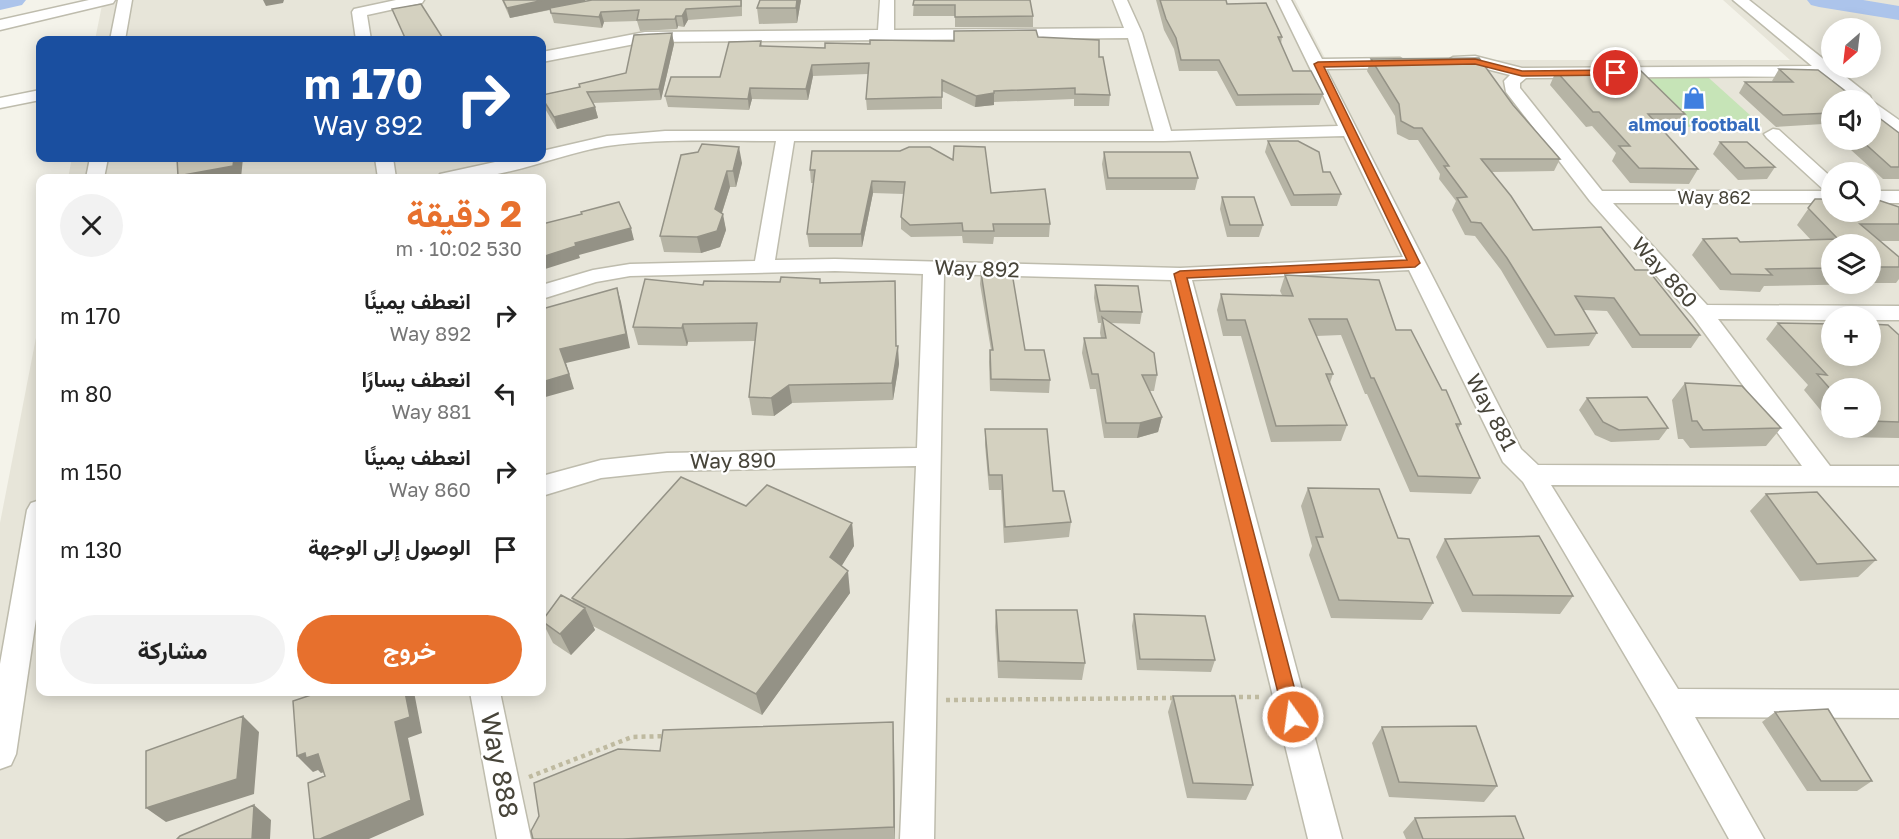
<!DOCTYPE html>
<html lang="ar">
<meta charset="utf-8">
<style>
body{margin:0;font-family:"Golos Text",Vazirmatn,sans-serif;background:#f2f2f2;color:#222;direction:rtl;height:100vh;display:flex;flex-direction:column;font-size:22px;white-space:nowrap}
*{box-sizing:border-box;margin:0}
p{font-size:20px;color:#767676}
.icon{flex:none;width:33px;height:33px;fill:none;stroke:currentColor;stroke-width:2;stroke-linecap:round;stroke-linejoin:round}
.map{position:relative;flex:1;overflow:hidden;direction:ltr}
.side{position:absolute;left:36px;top:174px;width:510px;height:522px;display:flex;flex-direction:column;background:#fff;border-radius:12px;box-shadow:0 3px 15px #0003;direction:rtl}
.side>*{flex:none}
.top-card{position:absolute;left:36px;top:36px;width:510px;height:126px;border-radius:12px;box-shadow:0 3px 15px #0003;direction:rtl;background:#1a4fa0;color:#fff;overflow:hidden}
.needle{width:39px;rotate:208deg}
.controls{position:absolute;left:1821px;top:18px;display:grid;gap:12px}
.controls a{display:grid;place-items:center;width:60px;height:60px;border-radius:50%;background:#fff;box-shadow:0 3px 15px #0003;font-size:30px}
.pin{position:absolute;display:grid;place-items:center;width:51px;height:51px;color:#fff;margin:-26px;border:3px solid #fff;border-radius:50%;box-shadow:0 2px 6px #0007}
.me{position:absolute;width:66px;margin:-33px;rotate:346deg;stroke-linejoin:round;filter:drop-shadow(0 0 4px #0008)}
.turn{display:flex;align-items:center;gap:21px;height:126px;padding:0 24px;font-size:27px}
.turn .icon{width:78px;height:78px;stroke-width:2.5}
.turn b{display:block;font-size:42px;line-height:51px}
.round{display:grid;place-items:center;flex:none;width:63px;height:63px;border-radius:32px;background:#f2f2f2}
.overview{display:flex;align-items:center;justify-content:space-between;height:102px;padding:0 24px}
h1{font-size:36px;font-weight:700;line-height:45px;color:#e7702d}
.action{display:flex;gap:12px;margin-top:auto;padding:12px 24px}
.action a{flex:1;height:69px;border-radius:36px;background:#e7702d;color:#fff;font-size:24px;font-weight:700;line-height:69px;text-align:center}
.action a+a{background:#f2f2f2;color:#222}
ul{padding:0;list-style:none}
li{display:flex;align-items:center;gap:18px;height:78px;padding:0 24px}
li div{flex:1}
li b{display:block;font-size:22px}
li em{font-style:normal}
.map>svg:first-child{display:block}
.residential{fill:#e7e5d9;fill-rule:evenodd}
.green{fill:#c6e4b7}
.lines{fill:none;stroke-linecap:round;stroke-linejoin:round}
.river{fill:#acc4eb;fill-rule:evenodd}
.minor-casing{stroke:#bebcad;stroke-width:3}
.path{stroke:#bfbaa0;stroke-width:4.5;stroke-dasharray:4 4;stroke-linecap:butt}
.minor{fill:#fff;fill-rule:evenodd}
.wall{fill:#b6b4a5}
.shaded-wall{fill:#949286}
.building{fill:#d4d1c0;stroke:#949286;stroke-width:1.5}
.route{fill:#e7702d;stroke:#96491d;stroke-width:1.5}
.labels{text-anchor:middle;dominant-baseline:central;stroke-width:4.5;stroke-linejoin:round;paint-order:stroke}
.far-shop-label{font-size:18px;font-weight:bold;fill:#366cbe;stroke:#fff}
.far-street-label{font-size:18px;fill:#474439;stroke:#fff}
.street-label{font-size:21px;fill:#474439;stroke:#fff}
.near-street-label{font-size:26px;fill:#474439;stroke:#fff}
</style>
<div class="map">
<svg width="1899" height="839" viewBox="0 0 1899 839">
<rect width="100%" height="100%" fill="#f4f3ea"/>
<path class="residential" d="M103,0H1295L1326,60H1790L1723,0H1899V839H0V523L40,317V692H542V178H68L72,158H542V40H95ZM1832,28H1870V68H1832ZM1832,100H1870V140H1832ZM1832,172H1870V212H1832ZM1832,244H1870V284H1832ZM1832,316H1870V356H1832ZM1832,388H1870V428H1832Z"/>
<path class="green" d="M1700,70L1761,125L1685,127L1629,72Z"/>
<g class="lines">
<path class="river" d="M0,0H26L22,5L0,10Z
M1807,0H1863L1899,6V20L1819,7L1811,5Z"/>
<g class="minor-casing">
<path id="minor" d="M89,0H115L113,3L0,30V20Z
M118,0H132L125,40H110Z
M396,0H424L422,3L367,15L371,40H356L352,12L354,9Z
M880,0H894V30L1124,28L1113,0H1127L1142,33L1171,131L1338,126L1277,0H1291L1322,59L1400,58L1408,63L1400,68L1326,69L1521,449L1538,465L1802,466L1693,317L1590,201L1506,92L1504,81L1510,75L1475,66L1453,67L1445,62L1453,57L1475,56L1522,68L1812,66L1733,0H1749L1870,96L1872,101L1899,120V134L1893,133L1870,115V100H1854L1824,76L1526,78L1520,83V88L1602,191H1825L1767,138L1764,134L1773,129L1779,130L1832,178V203H1613L1707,305L1899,306V320H1870V316H1832V320L1718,319L1830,466H1899V486L1551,485L1678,689L1899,690V718L1695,717L1764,839H1729L1659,713L1523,482L1503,462L1409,270L1192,280L1342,839H1308L1171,280L944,274L934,839H900L916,466L667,471L601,478L542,496V476L601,460L667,453L917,448L923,274L835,271L630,276L596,282L542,299V285L593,270L630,264L755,261L776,141C720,141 663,138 607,146C552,155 494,185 438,178L440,174L514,158H542V151L607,136L665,131H1154L1128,38L645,42L542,62V52L645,32L878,30ZM1344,136L1403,257L1180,268L835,259L775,260L794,141H1164Z
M40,90V100L0,108V98Z
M90,158H108L104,178H86Z
M375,158H393L396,178H378Z
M1870,191H1899V203H1870Z
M40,500V592L16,754L11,765L0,769V664L27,510L31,503Z
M470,692H500L531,839H497Z"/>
</g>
<path class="path" d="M1231,697H1263
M946,700L1176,698
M529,777L632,737L667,736"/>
<use href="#minor" class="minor"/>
</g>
<path class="wall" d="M502,0H585V1L742,0V16L688,20L684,27L678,26L677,29L640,31L637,21L604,22L602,28L554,23L550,10L510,18Z
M801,0L797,23L759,24L757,8Z
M914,0L1033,16V27H955V16H913Z
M1156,0H1226L1227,4L1282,37L1281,44L1293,71L1323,94L1319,105L1236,106L1217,71H1179L1174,49L1164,30Z
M672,33L674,44L661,100L593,103L595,107L598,118L557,129L544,107L542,100V95L580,87L626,73Z
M1038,37L1099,57L1110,95L1109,106H1074V99L994,102V105L975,107L942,91V109L867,110L866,99L868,74L813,76L808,100L752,99L749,110L668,107L665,96L720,77L761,41L762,46L825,48L870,44L954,41Z
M1371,59L1513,105L1560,159L1554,171L1491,172L1533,230L1635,270L1700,335L1691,348H1632L1607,311L1583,310L1597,333L1589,346L1547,348L1501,270L1475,236L1465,235L1452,210L1456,201L1439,179L1440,174L1418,140H1409L1397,134L1395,116L1367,71Z
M1779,69L1832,100V131L1823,124L1776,127L1739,93L1745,82H1774L1772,81Z
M1556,71L1685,114L1677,129H1662L1698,169L1689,184L1630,183L1612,161L1616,153L1592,126L1586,127L1550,85Z
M1899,133V179H1883L1840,140H1870Z
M1268,141L1323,172L1341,194L1337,206H1291L1265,152Z
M1720,142L1775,167L1767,179L1738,180L1713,154Z
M812,151L991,193L1050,224L1049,237H994L993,244L963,243L962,236L911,237L901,229V217L904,194L873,193L862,247H809L807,234L814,183H811L810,170Z
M1104,152L1198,178L1195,190H1106L1102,164Z
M681,155L742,163L736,187H730L722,213L726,230L720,247L701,253L664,252L660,236Z
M1222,197L1263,225L1259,237H1227L1220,209Z
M1815,199L1899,207V241H1880L1899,257V279L1896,283H1870V244H1832V284H1869L1764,286L1760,292L1720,290L1692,255L1703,239L1740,242L1811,240L1797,225Z
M981,272L1025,350L1050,380L1049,393L990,391L989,362L990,350H991L980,284Z
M1285,275L1396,330L1442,390L1461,424L1458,429L1480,478L1471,494L1410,492L1367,394H1365L1341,335L1316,336L1333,374L1330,383L1347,425L1341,441L1271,442L1241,336H1223L1217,310L1221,294L1282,295L1280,291Z
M895,281L896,346L899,364L893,400L792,403L774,416L752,415L749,397L755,341L688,342L687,346L638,345L633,327L703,285Z
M1095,285L1142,312L1140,324L1110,323L1157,375L1154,391H1149L1162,417L1158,432L1137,438H1104L1096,389H1090L1082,353L1084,338H1101L1100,333L1101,323H1098L1094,298Z
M1778,323L1899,335V438L1842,437L1835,428H1870V388H1832V424L1804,390L1808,385L1766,339Z
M1685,383L1781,428L1766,446L1690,448L1683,439H1678L1672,400Z
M1587,398L1668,428L1659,440L1611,442L1595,435L1579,410Z
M985,429L1053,491L1071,522L1069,537L1004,543L1001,490H989L985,445Z
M1308,488L1398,538L1433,603L1422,620L1331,618L1309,555L1312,546L1301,506Z
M1766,494L1876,560L1858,577L1800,581L1750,511Z
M746,506L852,523L854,546L841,566L850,593L762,715L593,626L595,630L571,655L553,643L542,621L573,602L572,598Z
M1445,539L1573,596L1560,614L1462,612L1436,557Z
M996,610L1085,663L1082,680L998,678L995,627Z
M1134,614L1215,660L1211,672L1137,670L1132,626Z
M1173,696L1253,785L1246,800L1187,798L1168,712Z
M1775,712L1872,781L1857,791H1807L1762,722Z
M1382,727L1497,786L1484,802L1389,797L1372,743Z
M894,741L895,839H533L660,751Z
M1415,818L1524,839H1406L1403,832Z"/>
<path class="shaded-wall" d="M263,0H284L283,3L266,6Z
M544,0H585L586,2L510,18L507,8Z
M797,0H801L797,23L796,8Z
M686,9L688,20L684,27L682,16Z
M601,12L604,22L602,28L599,17Z
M676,16L678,26L677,29L675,19Z
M672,33L674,44L661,100L659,89Z
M812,65L813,76L808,100L806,89Z
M750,88L752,99L749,110L748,99Z
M994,93V105L975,107L976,96Z
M595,107L598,118L557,129L554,117Z
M739,147L742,163L736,187L733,171Z
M234,158H243L241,178H180L178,176Z
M727,171L730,187L718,225L715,209Z
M872,181L873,193L862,247L861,234Z
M723,214L726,230L720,247L701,253L697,237Z
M631,228L634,240L579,255L580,258L542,270V257L575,243Z
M895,281L896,355L898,346L899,364L893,400L892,383Z
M617,288L621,302L630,348L566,363L574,389L542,398V382L560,349Z
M683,324L688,342L687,346L682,328Z
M789,385L792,403L774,416L771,398Z
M1162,417L1158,432L1137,438L1140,423Z
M852,523L854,546L833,580L830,557Z
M848,571L850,593L762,715L756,694Z
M585,608L595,630L571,655L560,634Z
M405,692H414L422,733L408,738L424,815L369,839H320L395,722Z
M243,716L259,732L254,794L166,822L146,808Z
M893,722L894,741L895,839L894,827Z
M305,753L318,754L332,770L321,773L318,770L313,772L297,756Z
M254,805L271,820L270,839H252Z"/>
<path class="building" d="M503,0H544L507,8Z
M592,0H741V6L686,9L682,16H676L675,19L637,20L639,10L601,12L599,17L551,13L550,8Z
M760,0H797L796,8H757Z
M914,0H1030L1033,16L955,17V5H913Z
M1160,0H1226L1227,4L1266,3L1282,37H1278L1293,71H1311L1323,94L1238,95L1219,60H1181L1176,38L1166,19Z
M421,4L444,40H406L392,9Z
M1036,30L1038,37L1099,40V57H1103L1110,95L1075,94V88L994,91V93L976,96L942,80V97L866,99L869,63L812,65L806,89L750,88L748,99L665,96L671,77H720L729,42L761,41L760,46L825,48V43L870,44V40L954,41V31Z
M672,33L659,89L587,92L595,107L554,117L542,98V95L580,87L579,84L626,73L634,35Z
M1479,58L1513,105L1560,159H1481L1511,196L1533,230L1601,227L1635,270H1648L1700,335H1640L1614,298L1575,296L1597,333L1555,335L1507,258L1481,223L1471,222L1457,198L1467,197L1444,166H1449L1422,128H1414L1401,121L1399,104L1371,59Z
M1779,69L1818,70L1857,100H1832V113L1783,115L1745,82H1793Z
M1556,71H1641L1685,114H1648L1698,169L1639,168L1619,146H1630L1599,112H1593Z
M1870,111L1899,133V167H1891L1861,140H1870Z
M1268,141H1298L1319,152L1323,172H1330L1341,194L1294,195Z
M1720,142H1747L1775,167L1745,168Z
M702,144L739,147L733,171H727L715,209L723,214L717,231L697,237L660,236L681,155L698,152Z
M954,146L985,147L991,193L1045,189L1050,224H993L994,231H963L962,223L910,225L901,217L905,182L872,181L861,234H807L815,170H810L812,151H900L909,147H930L953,160Z
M1104,152H1190L1198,178H1108Z
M177,158H234L233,166L178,176Z
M1222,197H1254L1263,225H1230Z
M1815,199H1832V212H1870V199H1875L1899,207V224H1860L1899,257V267H1870V244H1832V268L1766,269L1772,275L1731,274L1703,239L1737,238L1740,242L1838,239L1808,208Z
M619,202L631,228L575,243L576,246L542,257V224L582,214L581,212Z
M981,272L1012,273L1025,350H1044L1050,380L991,379L990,350H993Z
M1285,275L1379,280L1396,330H1411L1442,390H1446L1461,424H1456L1480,478L1418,476L1374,378H1371L1347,319H1309L1333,374H1326L1347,425L1276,426L1245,320H1227L1221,294L1293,296Z
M781,277L820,279V283L895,281L896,346H898L892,383L789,385L771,398L749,397L757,323L683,324L682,328L633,327L645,279L703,285L704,281L780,282Z
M1095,285L1138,286L1142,312L1100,311Z
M617,288L626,334L560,349L569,374L542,382V307V309Z
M1102,317L1154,353L1157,375H1142L1162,417L1140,423H1106L1098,374H1092L1084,338H1106Z
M1778,323L1832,324V356H1870V324L1888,325L1899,335V422L1870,421V388H1832V391L1817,374L1827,375Z
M1685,383L1742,386L1781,428L1703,430L1697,421H1692Z
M1647,397L1668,428L1619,430L1603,422L1587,398Z
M985,429H1047L1053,491H1064L1071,522L1005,527L1002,475H989Z
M681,477L746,506L767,485L852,523L830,557L848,571L756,694L572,598Z
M1308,488L1379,489L1398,538L1409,539L1433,603L1339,600L1316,537H1323Z
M1817,492L1876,560L1817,564L1766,494Z
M1539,536L1573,596L1473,595L1445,539Z
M561,595L585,608L560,634L542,621Z
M996,610H1077L1085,663L999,661Z
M1134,614L1205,616L1215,660L1140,659Z
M320,692H405L410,717L395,722L411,800L320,839H314L308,783L325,776L318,754L306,758L305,753L297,756L293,701Z
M1173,696H1235L1253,785L1193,783Z
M1828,709L1872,781H1821L1775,712Z
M243,716L237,779L146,808V751Z
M893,722L894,827L623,839H533L531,831L539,816L534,783L618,749L660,751L663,730Z
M1476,726L1497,786L1399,782L1382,727Z
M254,805L252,839H177L180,836Z
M1515,816L1524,839H1423L1415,818Z"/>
<path class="route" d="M1475,59L1522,71L1616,70L1620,73L1616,75L1522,76L1475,64L1324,67L1420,263L1415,267L1187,278L1302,717L1299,722L1293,725L1287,722L1284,717L1174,274L1180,271L1407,260L1314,64L1318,62Z"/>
<defs>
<g id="shop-bare" transform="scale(1.8)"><path d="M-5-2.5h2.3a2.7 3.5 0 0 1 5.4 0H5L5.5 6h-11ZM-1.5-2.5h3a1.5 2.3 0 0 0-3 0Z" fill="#3f7fe0" stroke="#fff" stroke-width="2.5" paint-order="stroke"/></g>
</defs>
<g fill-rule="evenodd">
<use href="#shop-bare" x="1694" y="98"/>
</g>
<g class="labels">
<g class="far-shop-label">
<text x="1694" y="124">almouj football</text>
</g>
<g class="far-street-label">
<text x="1714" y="197">Way 862</text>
</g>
<g class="street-label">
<text transform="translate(977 268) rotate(2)">Way 892</text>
<text transform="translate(1665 272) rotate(48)">Way 860</text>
<text transform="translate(1492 412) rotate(62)">Way 881</text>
<text transform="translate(733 460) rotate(-1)">Way 890</text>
</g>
<g class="near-street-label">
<text transform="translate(500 765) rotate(79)">Way 888</text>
</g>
</g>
</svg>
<div class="controls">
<a><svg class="needle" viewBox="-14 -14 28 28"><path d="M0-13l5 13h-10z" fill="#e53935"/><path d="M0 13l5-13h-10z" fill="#767676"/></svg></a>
<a><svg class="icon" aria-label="sound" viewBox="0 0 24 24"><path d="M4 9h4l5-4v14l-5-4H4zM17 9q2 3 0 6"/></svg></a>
<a><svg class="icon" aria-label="search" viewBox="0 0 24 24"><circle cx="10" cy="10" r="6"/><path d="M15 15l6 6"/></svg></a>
<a><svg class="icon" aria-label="layers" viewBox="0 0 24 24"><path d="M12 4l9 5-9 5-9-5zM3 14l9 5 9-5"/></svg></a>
<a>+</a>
<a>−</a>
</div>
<div class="pin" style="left:1616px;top:73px;background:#d93025"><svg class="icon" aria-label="arrive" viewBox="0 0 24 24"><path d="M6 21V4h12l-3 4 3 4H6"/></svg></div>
<svg class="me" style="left:1293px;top:717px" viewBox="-20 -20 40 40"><circle r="17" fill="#e7702d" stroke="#fff" stroke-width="3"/><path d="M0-11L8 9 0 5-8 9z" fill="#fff"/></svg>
<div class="top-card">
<div class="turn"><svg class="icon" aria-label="right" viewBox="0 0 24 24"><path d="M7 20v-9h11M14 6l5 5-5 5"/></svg><div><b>170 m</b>Way 892</div></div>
</div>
<section class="side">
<div class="overview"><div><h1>2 دقيقة</h1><p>530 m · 10:02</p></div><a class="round"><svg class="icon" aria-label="close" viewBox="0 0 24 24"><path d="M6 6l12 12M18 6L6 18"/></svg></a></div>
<ul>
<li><svg class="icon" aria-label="right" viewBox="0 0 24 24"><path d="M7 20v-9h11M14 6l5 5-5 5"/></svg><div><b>انعطف يمينًا</b><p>Way 892</p></div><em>170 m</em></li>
<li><svg class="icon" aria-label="left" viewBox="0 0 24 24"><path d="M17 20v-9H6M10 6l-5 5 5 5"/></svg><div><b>انعطف يسارًا</b><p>Way 881</p></div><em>80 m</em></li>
<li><svg class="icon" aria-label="right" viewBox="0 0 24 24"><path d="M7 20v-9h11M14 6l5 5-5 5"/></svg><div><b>انعطف يمينًا</b><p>Way 860</p></div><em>150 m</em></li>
<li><svg class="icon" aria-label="arrive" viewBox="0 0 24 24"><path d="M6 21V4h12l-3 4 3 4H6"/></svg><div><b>الوصول إلى الوجهة</b></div><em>130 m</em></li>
</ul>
<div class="action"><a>خروج</a><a>مشاركة</a></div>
</section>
</div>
